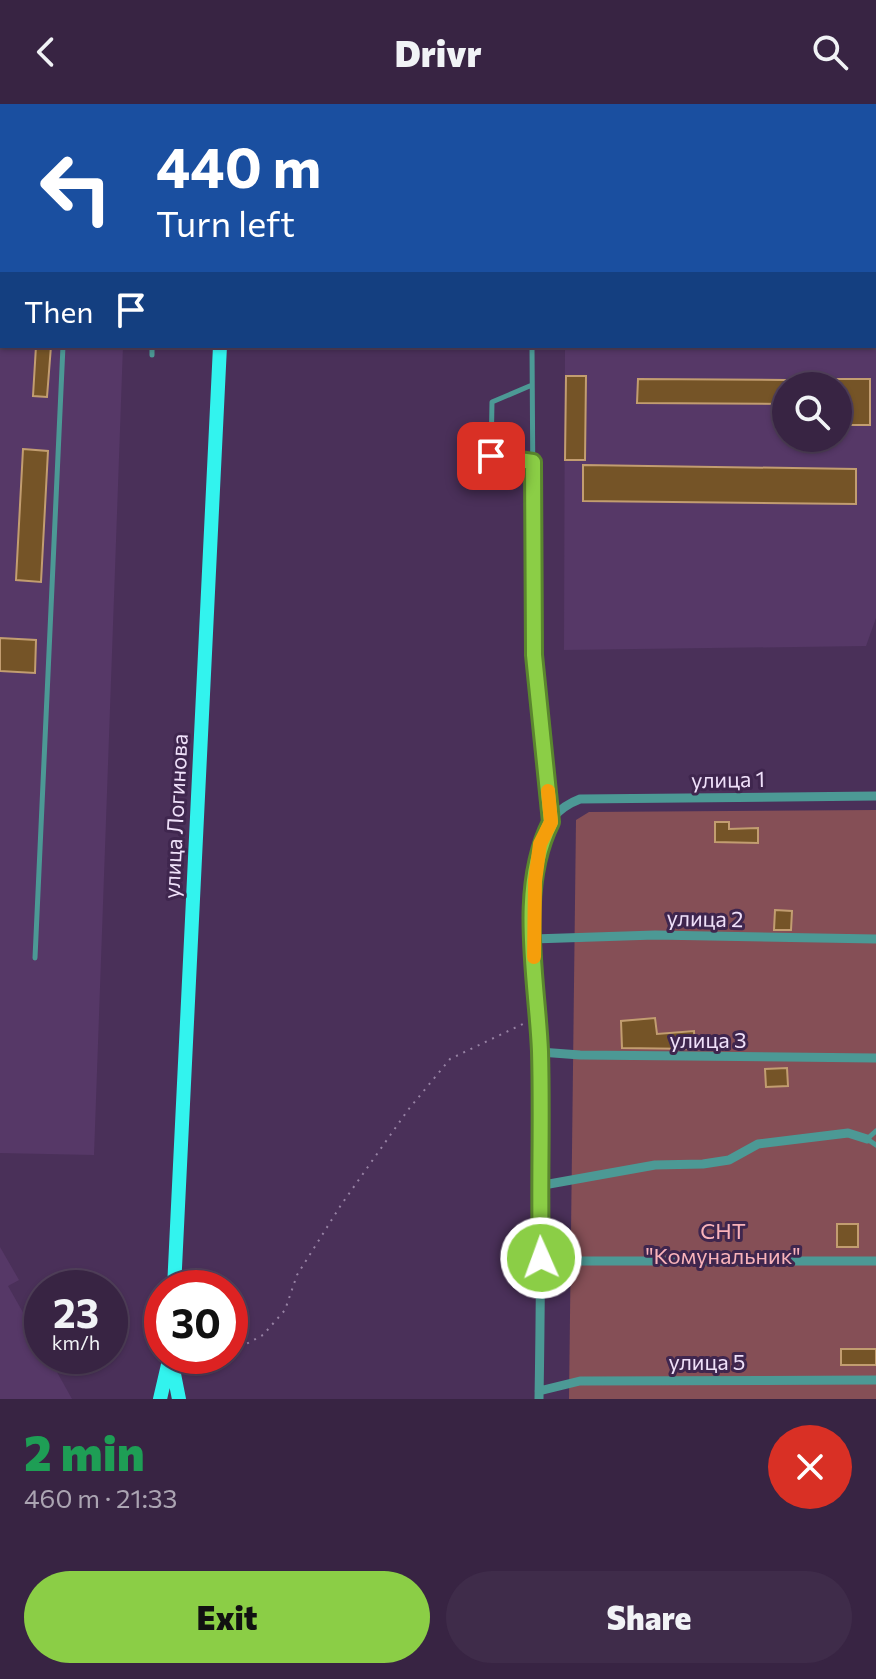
<!DOCTYPE html>
<meta charset="utf-8">
<style>
body{margin:0;font-family:Commissioner,sans-serif;background:#3f2c4a;color:#f1f3f6;height:100vh;display:flex;flex-direction:column;font-size:30px;white-space:nowrap}
*{box-sizing:border-box;margin:0}
p{font-size:26px;color:#aba4b2}
.icon{flex:none;width:44px;height:44px;fill:none;stroke:currentColor;stroke-width:2;stroke-linecap:round;stroke-linejoin:round}
.map{position:relative;height:1295px;overflow:hidden}
.side{display:flex;flex-direction:column;background:#382443;flex:1}
.side>*{flex:none}
.guide{position:absolute;left:0px;top:0px;width:876px;height:244px;box-shadow:0 2px 6px #0004,0 0 0 2px #52415c;background:#1a4fa0;color:#fff;overflow:hidden}
.tools{position:absolute;left:772px;top:268px;display:grid;gap:16px}
.tools a{display:grid;place-items:center;width:80px;height:80px;border-radius:50%;background:#382443;box-shadow:0 2px 6px #0004,0 0 0 2px #52415c;font-size:40px}
.speed{position:absolute;left:24px;top:1166px;display:flex;gap:16px;font-size:40px;font-weight:700;text-align:center}
.speed>*{display:grid;place-content:center;width:104px;height:104px;border-radius:50%;background:#382443;box-shadow:0 2px 6px #0004,0 0 0 2px #52415c;line-height:1}
.speed small{font-size:20px;font-weight:400}
.speed .limit{border:12px solid #d22;background:#fff;color:#111}
.pin{position:absolute;display:grid;place-items:center;width:68px;height:68px;color:#fff;margin:-34px;border-radius:16px;box-shadow:0 4px 12px #0006}
.me{position:absolute;width:88px;margin:-44px;rotate:358deg;stroke-linejoin:round;filter:drop-shadow(0 0 6px #0008)}
.turn{display:flex;align-items:center;gap:28px;height:168px;padding:0 24px;font-size:36px}
.turn .icon{width:104px;height:104px;stroke-width:2.5}
.turn b{display:block;font-size:56px;line-height:68px}
.then{display:flex;align-items:center;height:76px;padding:0 24px;background:#0003;gap:16px;font-size:30px}
.round{display:grid;place-items:center;flex:none;width:84px;height:84px;border-radius:42px;background:#3f2c4a}
.head{display:flex;align-items:center;justify-content:space-between;height:136px;padding:0 24px}
h1{font-size:48px;font-weight:800;line-height:60px;color:#1e9e55}
.action{display:flex;gap:16px;margin-top:auto;padding:16px 24px}
.action a{flex:1;height:92px;border-radius:48px;background:#8bce46;color:#111;font-size:32px;font-weight:800;line-height:92px;text-align:center}
.action a+a{background:#3f2c4a;color:#f1f3f6}
header{display:flex;justify-content:space-between;align-items:center;height:104px;padding:0 24px;background:#382443;font-size:36px;font-weight:800}
.map>svg:first-child{display:block}
.built{fill:#563867;fill-rule:evenodd}
.green{fill:#854f56}
.building{fill:#755427;stroke:#c29d70;stroke-width:2}
.lines{fill:none;stroke-linecap:round;stroke-linejoin:round}
.path{stroke:#9782a4;stroke-width:2;stroke-dasharray:2 6;stroke-linecap:butt}
.service{stroke:#4c9995;stroke-width:5}
.minor{stroke:#4c9995;stroke-width:9}
.primary{stroke:#32f3ee;stroke-width:14}
.route-casing{stroke:#5a862e;stroke-width:20}
.route{stroke:#8bce46;stroke-width:14}
.slow{stroke:#f59e0b;stroke-width:14}
.labels{text-anchor:middle;dominant-baseline:central;stroke-width:6;stroke-linejoin:round;paint-order:stroke}
.street-label{font-size:22px;fill:#efe0f9;stroke:#3f264e}
.park-label{font-size:22px;fill:#f9b3ba;stroke:#3f264e}
</style>
<header><svg class="icon" aria-label="back" viewBox="0 0 24 24"><path d="M15 5l-7 7 7 7"/></svg>Drivr<svg class="icon" aria-label="search" viewBox="0 0 24 24"><circle cx="10" cy="10" r="6"/><path d="M15 15l6 6"/></svg></header>
<div class="map">
<svg width="876" height="1295" viewBox="0 0 876 1295">
<rect width="100%" height="100%" fill="#4a3059"/>
<path class="built" d="M0,0H133L2,2V242H123L94,1051L0,1049Z
M565,0H876V514L866,542L564,546L565,242H874V2ZM786,282H838V334H786Z
M0,1143L19,1176L8,1182L42,1242V1252H48L72,1295H0Z"/>
<path class="green" d="M876,706V1295H569L576,716L589,708Z"/>
<path class="building" d="M36,242H51L47,293L33,292Z
M566,272H586L585,356H565Z
M638,275L786,276V300L637,299Z
M833,275H870V321H838V277Z
M23,345L48,347L41,478L16,476Z
M583,361L856,365V400L583,397Z
M0,534L36,536L35,569L0,567Z
M715,718H729V725L758,724V739L715,738Z
M775,806L792,807L791,826H774Z
M655,914L657,930L694,927L695,945L622,944L621,917Z
M787,964L788,982L766,983L765,965Z
M837,1120H858V1143H837Z
M841,1245H876V1261H841Z"/>
<g class="lines">
<path class="path" d="M233,1247L263,1231L285,1206L297,1171L341,1101L408,1006L450,955L527,918"/>
<path class="service" d="M530,0V2
M75,2V0
M532,242L534,551L550,716
M152,251V242
M532,281L492,298L491,352L533,358
M35,854L63,242
M876,1027L867,1035L876,1041"/>
<path class="minor" d="M533,835L655,831L876,835
M540,948L580,951L876,954
M538,1082L655,1061L703,1060L729,1056L758,1040L848,1029L867,1035
M542,1157H876
M539,1287L580,1277L876,1276
M539,1295C541,1180 541,1064 540,949C539,880 525,811 540,743C544,719 559,703 580,695L876,692"/>
<path class="primary" d="M229,2V0
M174,1184L220,242
M172,1260L179,1295
M160,1295L170,1252"/>
</g>
<g class="lines">
<g class="route-casing">
<path id="route" d="M491,352L533,358L534,551L551,718C517,786 537,874 540,947C542,1016 539,1085 541,1154"/>
</g>
<use href="#route" class="route"/>
<path class="slow" d="M534,853L535,777L540,740L551,718L548,687"/>
</g>
<g class="labels">
<g class="street-label">
<text transform="translate(728 675) rotate(-1)">улица 1</text>
<text transform="translate(175 712) rotate(-87)">улица Логинова</text>
<text transform="translate(705 814) rotate(1)">улица 2</text>
<text x="708" y="935">улица 3</text>
<text x="707" y="1257">улица 5</text>
</g>
<g class="park-label">
<text x="723" y="1126">СНТ<tspan x="723" dy="25">"Комунальник"</tspan></text>
</g>
</g>
</svg>
<div class="tools">
<a><svg class="icon" aria-label="search" viewBox="0 0 24 24"><circle cx="10" cy="10" r="6"/><path d="M15 15l6 6"/></svg></a>
</div>
<div class="speed"><div>23<small>km/h</small></div><div class="limit">30</div></div>
<div class="pin" style="left:491px;top:352px;background:#d93025"><svg class="icon" aria-label="arrive" viewBox="0 0 24 24"><path d="M6 21V4h12l-3 4 3 4H6"/></svg></div>
<svg class="me" style="left:541px;top:1154px" viewBox="-20 -20 40 40"><circle r="17" fill="#8bce46" stroke="#fff" stroke-width="3"/><path d="M0-11L8 9 0 5-8 9z" fill="#fff"/></svg>
<div class="guide">
<div class="turn"><svg class="icon" aria-label="left" viewBox="0 0 24 24"><path d="M17 20v-9H6M10 6l-5 5 5 5"/></svg><div><b>440 m</b>Turn left</div></div>
<div class="then">Then<svg class="icon" aria-label="arrive" viewBox="0 0 24 24"><path d="M6 21V4h12l-3 4 3 4H6"/></svg></div>
</div>
</div>
<section class="side">
<div class="head"><div><h1>2 min</h1><p>460 m · 21:33</p></div><a class="round" style="background:#d93025;color:#fff"><svg class="icon" aria-label="close" viewBox="0 0 24 24"><path d="M6 6l12 12M18 6L6 18"/></svg></a></div>
<div class="action"><a>Exit</a><a>Share</a></div>
</section>
